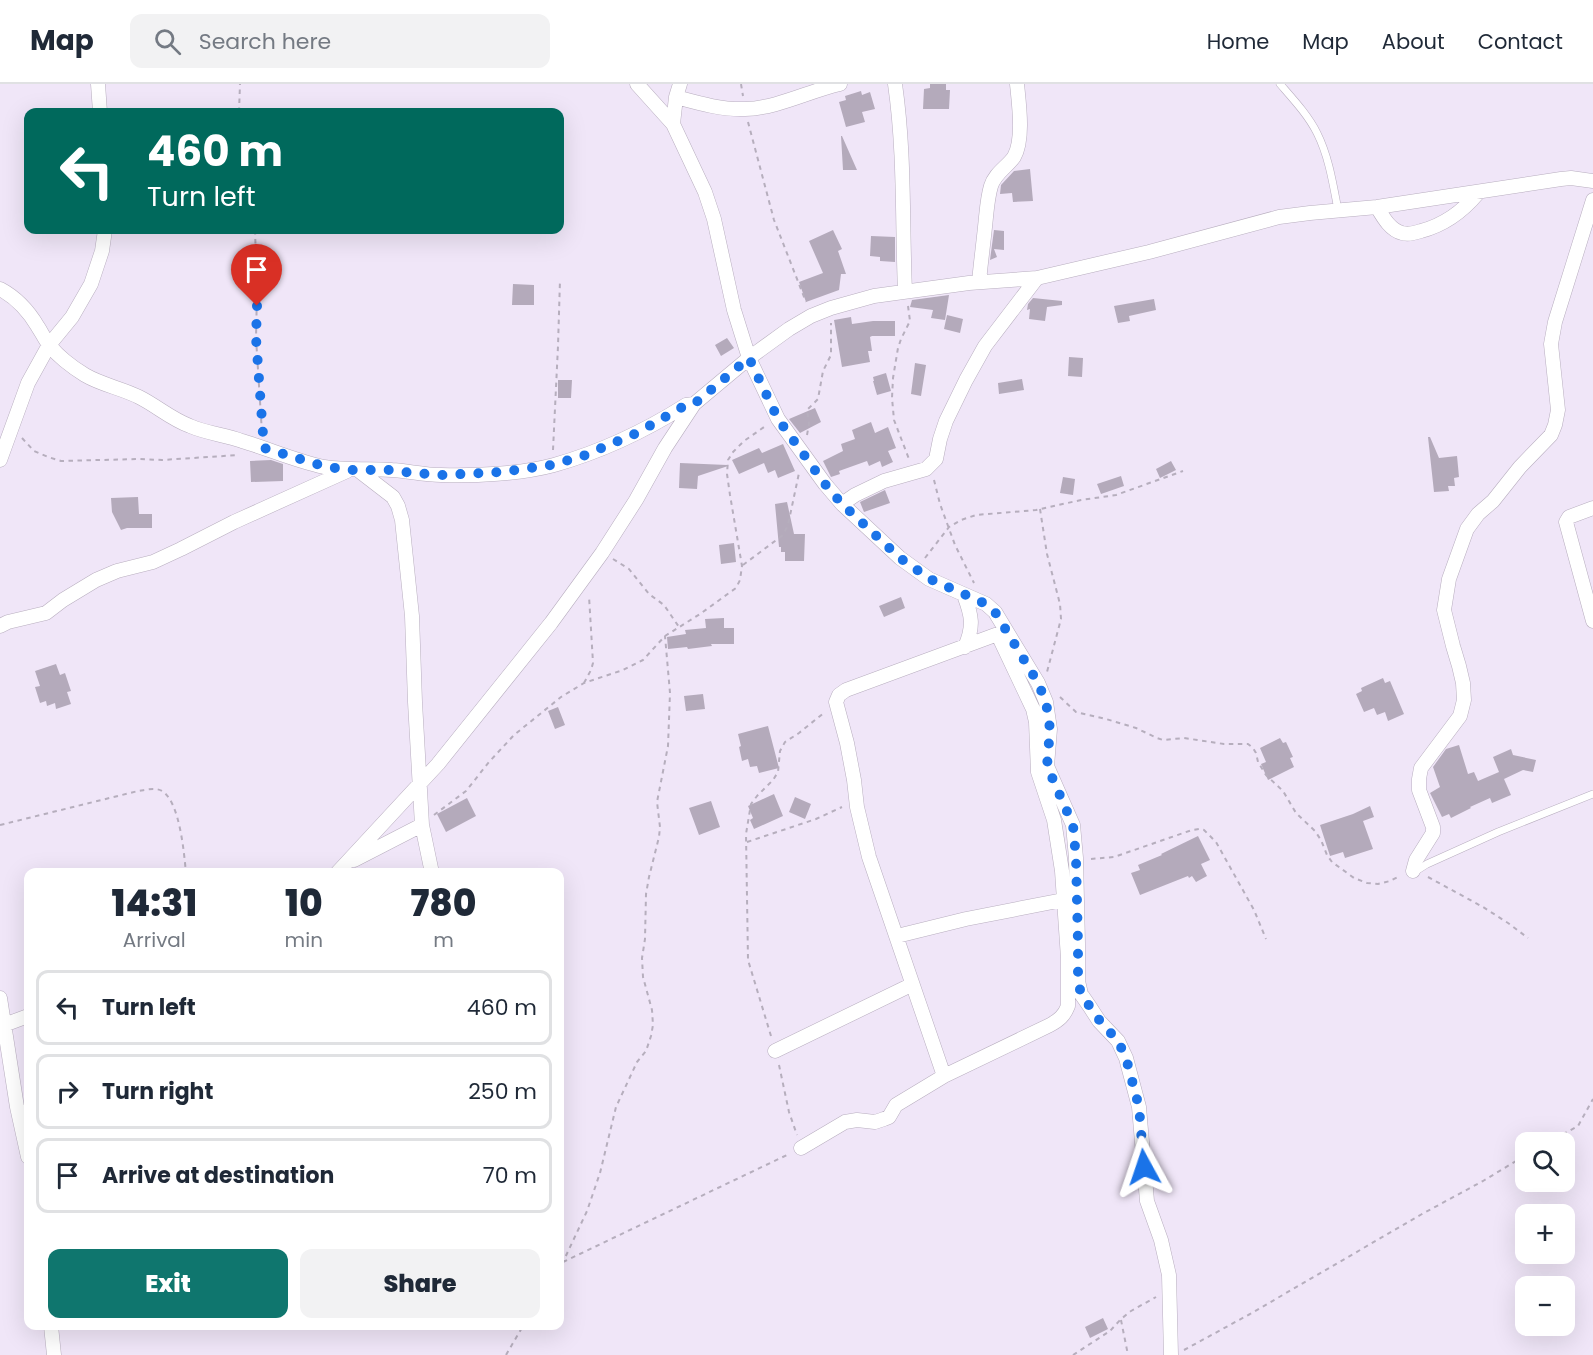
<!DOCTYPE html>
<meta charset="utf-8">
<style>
body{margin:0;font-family:Poppins,sans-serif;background:#f2f2f3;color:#1f2937;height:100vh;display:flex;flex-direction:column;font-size:22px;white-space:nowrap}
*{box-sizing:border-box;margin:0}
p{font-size:20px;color:#747a83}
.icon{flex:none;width:33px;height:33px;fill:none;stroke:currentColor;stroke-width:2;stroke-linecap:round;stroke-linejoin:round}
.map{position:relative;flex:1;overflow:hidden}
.sheet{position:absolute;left:24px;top:784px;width:540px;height:462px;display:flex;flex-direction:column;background:#fff;border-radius:12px;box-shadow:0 6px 24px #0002}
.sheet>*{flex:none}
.hud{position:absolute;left:24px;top:24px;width:540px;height:126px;border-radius:12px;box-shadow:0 6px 24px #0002;background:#00695c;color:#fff;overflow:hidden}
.tools{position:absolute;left:1515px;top:1048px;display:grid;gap:12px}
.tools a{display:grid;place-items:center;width:60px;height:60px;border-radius:12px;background:#fff;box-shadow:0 6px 24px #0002;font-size:30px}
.pin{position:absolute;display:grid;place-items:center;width:51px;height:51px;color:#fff;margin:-62px -26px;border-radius:50% 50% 50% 0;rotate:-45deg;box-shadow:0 0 6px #0007}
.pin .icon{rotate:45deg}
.me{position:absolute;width:66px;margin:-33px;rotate:355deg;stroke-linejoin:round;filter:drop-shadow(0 0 4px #0008)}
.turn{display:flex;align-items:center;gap:21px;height:126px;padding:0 24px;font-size:27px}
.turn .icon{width:78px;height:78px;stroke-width:2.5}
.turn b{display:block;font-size:42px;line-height:51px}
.eta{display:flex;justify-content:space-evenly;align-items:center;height:102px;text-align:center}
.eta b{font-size:36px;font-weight:800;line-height:42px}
.cta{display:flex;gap:12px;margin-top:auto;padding:12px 24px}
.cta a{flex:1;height:69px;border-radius:12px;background:#0f766e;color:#fff;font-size:24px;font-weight:800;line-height:69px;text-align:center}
.cta a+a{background:#f2f2f3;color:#1f2937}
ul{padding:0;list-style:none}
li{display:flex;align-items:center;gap:18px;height:75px;margin:0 12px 9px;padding:0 12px;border:3px solid #e0e1e3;border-radius:12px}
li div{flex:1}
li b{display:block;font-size:22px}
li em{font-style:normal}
header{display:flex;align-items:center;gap:36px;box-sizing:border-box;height:84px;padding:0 30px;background:#fff;border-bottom:2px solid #e0e1e3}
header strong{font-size:28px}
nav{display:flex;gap:33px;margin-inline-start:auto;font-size:21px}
.search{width:420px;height:54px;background:#f2f2f3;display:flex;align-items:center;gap:15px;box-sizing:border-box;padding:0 21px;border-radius:12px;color:#747a83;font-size:22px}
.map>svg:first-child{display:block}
.building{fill:#b4aabb}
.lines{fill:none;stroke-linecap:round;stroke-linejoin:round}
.service-casing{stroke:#b8aebf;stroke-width:8}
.minor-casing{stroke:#b8aebf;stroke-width:15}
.path{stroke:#b6aebd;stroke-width:2;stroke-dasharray:4.5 4.5;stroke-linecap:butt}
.service{stroke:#fff;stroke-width:7}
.minor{stroke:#fff;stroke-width:14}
.route{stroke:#1a73e8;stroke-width:10;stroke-dasharray:0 18}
</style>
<header>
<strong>Map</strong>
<div class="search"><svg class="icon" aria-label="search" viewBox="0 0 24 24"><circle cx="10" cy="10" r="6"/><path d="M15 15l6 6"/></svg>Search here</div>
<nav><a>Home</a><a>Map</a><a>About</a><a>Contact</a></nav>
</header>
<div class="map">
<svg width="1593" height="1271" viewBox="0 0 1593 1271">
<rect width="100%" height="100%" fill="#f0e6f8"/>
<path class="building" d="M930,0H946V6H950L949,25H923L924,5L930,4Z
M861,7L862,11L870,8L875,25L862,28L865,38L846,43L839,18L846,16L845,12Z
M841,52H842L857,86H843Z
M1030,85L1033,117L1013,118L1012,109L1000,110L1001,101L1014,87Z
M833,146L842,165L838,167L846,190H841L839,206L806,218L799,198L823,189L809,157Z
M994,146L1004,147V166L994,165L997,173L990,176Z
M871,152L895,153V178L880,177V173L870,172Z
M513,200L534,201V221H512Z
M949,211L945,236L931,234L933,226L910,223L912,216Z
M1033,214L1062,217V221L1047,223L1045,237L1029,235L1030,225L1027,226L1028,220Z
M1154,215L1156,226L1129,232L1130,237L1118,239L1114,222Z
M947,231L963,235L960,249L944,245Z
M851,233L852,240L873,237H895V252H872L870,253L872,267H868L870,278L842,283L834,236Z
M727,254L734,264L721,272L715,261Z
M1069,273L1083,274L1082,293L1068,292Z
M915,279L926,281L921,312L911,310Z
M886,289L891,307L877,311L873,297H874L873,293Z
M1022,295L1024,306L999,310L998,299Z
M558,296H572L571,314H558Z
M815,324L821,338L800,349L789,335Z
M871,338L875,349L888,343L896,364L888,367L893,378L882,383L880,377L869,382L867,377L839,387L840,390L831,393L823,377L843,367L841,360L855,355L852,346Z
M1428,353H1430L1439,374L1457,372L1459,393L1454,394L1455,402H1448L1449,407L1434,408Z
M783,360L795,387L778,394L775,386L768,389L764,379L739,390L732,376L759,364L762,369Z
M271,376L283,380V397L251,398L250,377Z
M1171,377L1176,386L1160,394L1156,385Z
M680,379L727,381L728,382L698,392L697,405L679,404Z
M1121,392L1124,402L1101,410L1097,400Z
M1063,393L1075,395L1073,411L1060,409Z
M885,406L890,419L864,428L860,418Z
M138,413L139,430H152V444H127L121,446L112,428L111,414Z
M787,418L794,450H805L804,477H785V468H781V463H779L775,420Z
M734,459L736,478L721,480L719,461Z
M901,513L905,524L884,533L879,522Z
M724,534V544H734V560H711L712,562L688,565L687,563L668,565L667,553L686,550L685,546L706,544L705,535Z
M56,580L60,591L65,589L71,607L67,608L71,620L56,625L55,619L47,622L46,617L40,619L35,603L40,602L35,587Z
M1383,594L1385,599L1390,597L1404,630L1388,637L1385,628L1377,631L1374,624L1364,628L1356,610L1362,607L1361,604Z
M703,610L705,625L686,627L684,612Z
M558,623L565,641L555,645L548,627Z
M768,642L779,684L759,689L757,682L750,683L748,675L742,677L739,663L741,662L738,650Z
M1280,654L1283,659L1286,658L1293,673L1290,674L1294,683L1268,696L1261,680L1266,678L1260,664Z
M1459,661L1468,690L1474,688L1478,697L1499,688L1493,673L1511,665L1513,671L1536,676L1533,688L1523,686L1504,695L1511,711L1492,719L1490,714L1470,723L1471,724L1451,734L1449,730L1442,733L1430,709L1440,703L1433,683L1446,665Z
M774,710L783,732L754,745L750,736L753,734L748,722Z
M795,713L811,720L805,735L789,728Z
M467,714L476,732L446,748L437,730Z
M711,717L720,743L699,751L689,724Z
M1370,722L1374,733L1363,737L1373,765L1345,774L1343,768L1330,772L1320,741L1353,730Z
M1198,752L1210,776L1201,780L1207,792L1196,798L1192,792L1189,794L1188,792L1140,811L1131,789L1140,786L1138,781L1162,771L1161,770Z
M1103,1234L1108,1245L1090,1254L1085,1243Z"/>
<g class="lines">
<g class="service-casing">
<path id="service" d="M1280,0C1293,15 1308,31 1317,49C1329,73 1333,100 1338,126
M1416,787L1427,780L1498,748L1593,710"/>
</g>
<g class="minor-casing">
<path id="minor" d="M98,0L100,28
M637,0L673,40L705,108L714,135L734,226L749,274L778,335L825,400L842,420L900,474L929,495L986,520L995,528L1038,599L1046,618L1050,645L1047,682L1073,741L1076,774L1078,860V897L1081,910L1090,923L1099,937L1118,957L1126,974L1139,1023L1147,1117L1161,1156L1169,1191L1171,1271
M895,0C905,69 902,138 905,207
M676,13C698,19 722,26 745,25C778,24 809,7 840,0
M673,40L676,13L680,0
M1377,123C1383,133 1390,146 1402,149C1408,151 1415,149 1421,147C1444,141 1463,127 1478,109
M979,198C981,176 984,155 986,133C987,123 988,112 991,102C995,89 1007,83 1014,73C1024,56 1019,20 1017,0
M0,205C17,214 28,226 38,243C42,249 45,256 50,262C59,273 72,283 85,291C102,301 121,304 139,313C157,322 171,335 190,342C206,349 225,351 242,357C269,365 296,377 324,383C347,387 369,384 392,386C408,387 425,391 441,391C475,392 521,390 554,381C600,368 645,347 686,321L694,320
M0,376L28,299L49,261L72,233L91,200L102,167L105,146
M358,386L393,413L398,422L402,436L412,532L415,618L422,741L432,789
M842,420L855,411L884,397L926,385L936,375L940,355L946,337L966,296L985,262L1037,194
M1593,424L1569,433L1566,438L1593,537
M964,511C972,532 974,542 965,563
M0,542L8,538L46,529L63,516L96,496L117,487L153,478L181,465L234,438L347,387
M354,776L422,741
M1413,787L1416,776L1433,749V743L1419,706V695L1421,684L1460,632L1464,616L1463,599L1459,582L1453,562L1444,526L1449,495L1467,445L1478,430L1493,417L1520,383L1551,351L1555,341L1558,326L1551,260L1555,238L1593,116
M337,789L438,680L551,539L602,469L636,416L665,364L694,320L749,274L789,245L811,232L831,224L874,212L969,199L1037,194L1149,168L1279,133L1310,129L1377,123L1561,95L1571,94L1593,97
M897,852L966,835L1063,816
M0,914L17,1023L28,1073
M4,941L28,932
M775,967L911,901
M944,992L869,773L857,723L854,696L847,659L836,618L839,611L846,606L1006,547
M801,1064L845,1038L857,1036L875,1038L884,1035L889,1033L896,1021L944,992L1050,941C1059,936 1064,932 1068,922V874L1062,787L1054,736L1038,688L1036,638L1033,625L998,551
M51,1242L54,1271"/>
</g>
<path class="path" d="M741,0L743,12
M239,28L240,0
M748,38L774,136L806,218
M255,146L257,206L256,254L262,349
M908,222L910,237L901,255L898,264L893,294L892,314L894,336L909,375
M807,351L809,340L807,326L818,315L823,287L831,271V239
M22,354L34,367L48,373L61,377L139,375L162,376L239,371
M553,366L558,262L560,196
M934,396L940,420L955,461L974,499
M1040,425L1047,470L1060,520L1061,535L1047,588
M925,474L949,443L961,436L976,431L1036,426L1081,416L1116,411L1183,387
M613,475L629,485L649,510L664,521L679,543
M743,481L783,451L788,441L799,389
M584,599L591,586L593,579L589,512
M1060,613L1076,628L1106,635L1136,644L1157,654L1163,656L1184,654L1224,660H1248L1253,664L1256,669L1258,678L1266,691L1283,707L1296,729L1315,747L1321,756L1327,771L1332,778L1354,794L1367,799L1378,800L1390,797L1400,792
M434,731L466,707L489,678L514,651L561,613L584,599L623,586L643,576L665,552L700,530L736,504L740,496L742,482L730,411L727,390L728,376L733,368L744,357L767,341
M0,741L138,707C146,706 155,703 162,707C180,718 184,769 186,789
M747,758L816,735L842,723
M1091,775L1114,773L1192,746L1199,745L1204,746L1216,758L1254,826L1266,855
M1428,793L1483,823L1508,839L1528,854
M771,952L748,876L746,750L751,720L757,712L773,696L778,688L780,667L785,658L799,649L825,628
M779,981L789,1028L797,1051
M1547,1059L1578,1042L1593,1015
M563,1178L789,1070
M560,1189L563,1178L587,1127L600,1089L616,1023L637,978L646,967L651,952L653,941L652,926L643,893L642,874L645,855L646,810L649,793L659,753L660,743L657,718L668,662L670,609L665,552
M1121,1236L1128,1271
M1184,1266L1250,1230L1422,1130L1483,1097L1526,1071
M506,1271L523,1242
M1073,1271L1110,1247L1121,1235L1131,1227L1156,1213"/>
<use href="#service" class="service"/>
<use href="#minor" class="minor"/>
</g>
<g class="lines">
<path class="route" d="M257,222L256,254L264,364L323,382L348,386H391L412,389L443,391L502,388L552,381L583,372L637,349L686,321L694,320L749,274L778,335L825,400L842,420L900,474L930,495L986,520L995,528L1029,584L1038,599L1046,618L1050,645L1047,682L1073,741L1076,774L1078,860V897L1081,910L1100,937L1118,957L1126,974L1139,1023L1144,1083"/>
</g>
</svg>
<div class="tools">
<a><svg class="icon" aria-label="search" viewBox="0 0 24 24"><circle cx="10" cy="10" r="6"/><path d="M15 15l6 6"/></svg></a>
<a>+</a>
<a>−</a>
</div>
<div class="pin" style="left:257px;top:222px;background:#d93025"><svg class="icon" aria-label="arrive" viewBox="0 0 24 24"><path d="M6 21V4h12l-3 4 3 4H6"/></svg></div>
<svg class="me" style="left:1144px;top:1083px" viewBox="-20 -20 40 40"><path d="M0-17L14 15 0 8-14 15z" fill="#1a73e8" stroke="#fff" stroke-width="4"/></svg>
<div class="hud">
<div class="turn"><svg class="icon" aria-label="left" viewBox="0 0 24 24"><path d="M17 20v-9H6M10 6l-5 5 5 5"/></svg><div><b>460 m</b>Turn left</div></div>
</div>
<section class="sheet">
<div class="eta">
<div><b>14:31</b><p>Arrival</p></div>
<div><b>10</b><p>min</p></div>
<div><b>780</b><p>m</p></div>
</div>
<ul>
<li><svg class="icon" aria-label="left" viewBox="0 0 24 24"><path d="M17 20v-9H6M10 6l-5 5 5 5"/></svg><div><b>Turn left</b></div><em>460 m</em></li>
<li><svg class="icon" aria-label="right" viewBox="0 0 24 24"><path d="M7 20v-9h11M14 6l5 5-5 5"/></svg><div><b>Turn right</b></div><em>250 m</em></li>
<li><svg class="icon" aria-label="arrive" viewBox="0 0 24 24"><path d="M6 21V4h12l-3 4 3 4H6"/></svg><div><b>Arrive at destination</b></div><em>70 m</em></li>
</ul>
<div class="cta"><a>Exit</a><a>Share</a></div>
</section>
</div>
